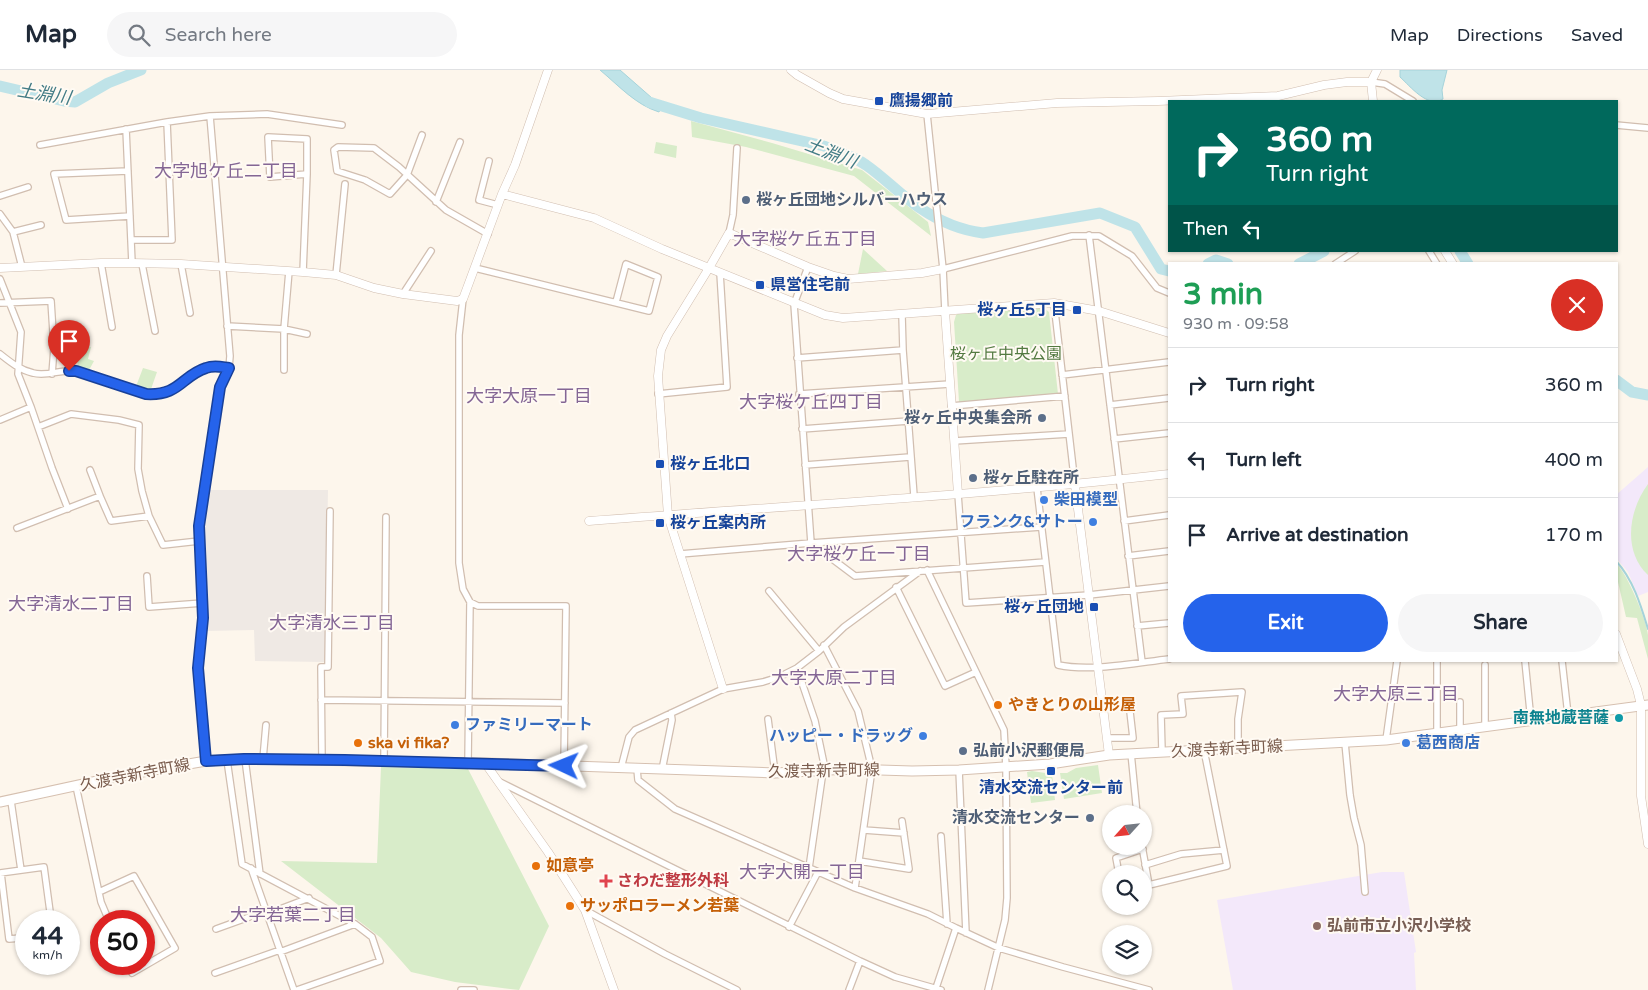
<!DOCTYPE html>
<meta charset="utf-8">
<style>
body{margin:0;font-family:"Varela Round","Noto Sans JP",sans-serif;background:#f6f6f7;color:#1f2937;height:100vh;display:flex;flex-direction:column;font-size:19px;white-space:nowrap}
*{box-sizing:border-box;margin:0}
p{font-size:16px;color:#747a83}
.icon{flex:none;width:28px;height:28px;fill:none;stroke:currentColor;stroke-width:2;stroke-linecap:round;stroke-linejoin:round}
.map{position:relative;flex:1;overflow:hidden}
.details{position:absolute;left:1168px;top:192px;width:450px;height:400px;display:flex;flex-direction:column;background:#fff;border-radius:0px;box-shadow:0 1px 4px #0004}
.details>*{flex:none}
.banner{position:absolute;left:1168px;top:30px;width:450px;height:152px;border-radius:0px;box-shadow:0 1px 4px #0004;background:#00695c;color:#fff;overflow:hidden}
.needle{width:32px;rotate:243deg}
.buttons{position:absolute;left:1102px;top:735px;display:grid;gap:10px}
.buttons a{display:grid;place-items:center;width:50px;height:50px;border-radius:50%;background:#fff;box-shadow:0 1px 4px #0004;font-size:25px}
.speed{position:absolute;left:15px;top:840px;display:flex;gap:10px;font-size:25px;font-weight:700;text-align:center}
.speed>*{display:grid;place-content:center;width:65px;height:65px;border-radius:50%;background:#fff;box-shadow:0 1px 4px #0004;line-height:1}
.speed small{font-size:12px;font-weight:400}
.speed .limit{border:8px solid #d22;background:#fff;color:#111}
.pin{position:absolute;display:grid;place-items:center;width:42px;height:42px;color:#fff;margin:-51px -21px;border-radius:50% 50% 50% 0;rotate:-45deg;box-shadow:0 0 5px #0007}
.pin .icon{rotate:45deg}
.me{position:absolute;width:55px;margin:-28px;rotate:272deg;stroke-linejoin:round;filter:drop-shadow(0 0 4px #0008)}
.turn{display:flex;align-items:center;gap:18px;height:105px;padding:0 15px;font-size:22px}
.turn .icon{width:65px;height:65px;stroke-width:2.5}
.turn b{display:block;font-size:35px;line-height:42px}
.then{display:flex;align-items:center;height:48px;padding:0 15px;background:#0003;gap:10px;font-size:19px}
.round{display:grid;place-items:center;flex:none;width:52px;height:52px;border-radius:26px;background:#f6f6f7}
.head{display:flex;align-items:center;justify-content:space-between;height:85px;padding:0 15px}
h1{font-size:30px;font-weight:700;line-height:38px;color:#1e9e55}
.primary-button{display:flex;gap:10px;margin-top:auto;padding:10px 15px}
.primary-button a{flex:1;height:58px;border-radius:30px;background:#2563eb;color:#fff;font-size:20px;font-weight:700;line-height:58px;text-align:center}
.primary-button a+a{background:#f6f6f7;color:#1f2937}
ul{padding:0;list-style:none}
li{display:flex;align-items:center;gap:15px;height:75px;padding:0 15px;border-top:1px solid #e0e1e3}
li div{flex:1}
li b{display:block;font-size:19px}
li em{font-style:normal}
header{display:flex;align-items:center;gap:30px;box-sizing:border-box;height:70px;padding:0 25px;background:#fff;border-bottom:1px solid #e0e1e3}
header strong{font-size:24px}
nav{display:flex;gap:28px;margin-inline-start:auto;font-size:18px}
.search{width:350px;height:45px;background:#f6f6f7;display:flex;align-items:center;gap:12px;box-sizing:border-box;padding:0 18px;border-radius:28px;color:#747a83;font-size:19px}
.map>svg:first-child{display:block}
.industrial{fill:#efe9e4}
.education{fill:#f3e8fa}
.green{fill:#d8ecc9}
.water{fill:#bfe3e8;stroke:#a5d3da}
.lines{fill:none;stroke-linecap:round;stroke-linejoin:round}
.stream{stroke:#a5d3da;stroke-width:2}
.river{stroke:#bfe3e8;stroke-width:11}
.minor-casing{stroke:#d1beb0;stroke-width:8}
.tertiary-casing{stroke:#d1beb0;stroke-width:9}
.secondary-casing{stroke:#d6c0b0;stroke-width:11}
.minor{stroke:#fff;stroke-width:5.5}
.tertiary{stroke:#fff;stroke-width:8}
.secondary{stroke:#fff;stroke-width:9}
.route-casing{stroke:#184099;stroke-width:12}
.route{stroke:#2563eb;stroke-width:9}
.transit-dot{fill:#1a4fb4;stroke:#fffaf3;stroke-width:2}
.service-dot{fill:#5c6f8a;stroke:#fffaf3;stroke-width:2}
.shop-dot{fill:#3f7fe0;stroke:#fffaf3;stroke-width:2}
.food-dot{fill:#e8710a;stroke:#fffaf3;stroke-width:2}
.culture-dot{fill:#0f9aa8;stroke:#fffaf3;stroke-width:2}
.health-dot{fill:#e0444e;stroke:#fffaf3;stroke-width:2}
.education-dot{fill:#8d6e63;stroke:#fffaf3;stroke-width:2}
.labels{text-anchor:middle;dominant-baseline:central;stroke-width:4;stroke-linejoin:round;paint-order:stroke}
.transit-label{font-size:16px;font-weight:bold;fill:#164399;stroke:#fffaf3;text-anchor:start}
.service-label{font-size:16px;font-weight:bold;fill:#4e5e75;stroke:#fffaf3;text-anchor:start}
.park-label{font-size:16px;fill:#537a41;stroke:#fffaf3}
.shop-label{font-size:16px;font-weight:bold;fill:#366cbe;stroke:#fffaf3;text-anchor:start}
.food-label{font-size:16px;font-weight:bold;fill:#c56008;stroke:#fffaf3;text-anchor:start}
.culture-label{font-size:16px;font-weight:bold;fill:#0d838f;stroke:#fffaf3;text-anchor:end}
.street-label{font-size:16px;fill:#7a5c4d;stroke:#fffaf3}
.health-label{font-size:16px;font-weight:bold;fill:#be3a42;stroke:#fffaf3;text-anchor:start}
.education-label{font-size:16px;font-weight:bold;fill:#785e54;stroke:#fffaf3;text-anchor:start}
.water-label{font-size:18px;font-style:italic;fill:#437c86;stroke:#fffaf3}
.neighbourhood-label{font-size:18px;fill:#846695;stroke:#fffaf3}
</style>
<header>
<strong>Map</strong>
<div class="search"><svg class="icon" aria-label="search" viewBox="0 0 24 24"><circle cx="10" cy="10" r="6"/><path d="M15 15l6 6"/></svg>Search here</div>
<nav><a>Map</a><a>Directions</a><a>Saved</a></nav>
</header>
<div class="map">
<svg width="1648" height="920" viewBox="0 0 1648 920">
<rect width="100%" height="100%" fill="#fdf6ec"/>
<path class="industrial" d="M208,420H328L325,592L255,591L254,560L206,561L202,459Z"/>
<path class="education" d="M1648,397V522L1638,526L1628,502L1616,488V425Z
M1382,802H1404L1416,882L1414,883L1416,920H1233L1217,830Z"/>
<path class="green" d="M691,51L772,73L862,100L928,152L931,166L854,106L746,77L692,67Z
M656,72L677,76L676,88L654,83Z
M863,179L887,201L858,204Z
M1043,237L1049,242L1058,324L959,332L954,252L956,245L959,243L1014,240Z
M76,274L91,277L88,289L94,291L88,302L78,299Z
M143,298L157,302L150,322L135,319Z
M1648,414V505C1622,480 1629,440 1648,414Z
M1616,493C1627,503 1647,551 1648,565C1648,573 1648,581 1648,589L1637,548L1626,547L1618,512L1616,509Z
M1098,695L1102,723L1064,729L1060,703H1067L1076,698Z
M381,697L468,699L549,856L519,920L455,912L411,902L381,868L281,791L377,793Z
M1032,701L1052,704L1055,730L1031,733L1027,702Z"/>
<path class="water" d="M600,0H620L652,28L662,35L659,42C636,35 619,16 600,0Z
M1400,0H1447L1442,20L1443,29C1428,39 1410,16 1400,7Z"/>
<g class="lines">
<path class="stream" d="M1616,491C1633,509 1641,536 1648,559"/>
<path class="river" d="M0,16L64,31L75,32L108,13L141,0
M649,32L701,48L824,76C838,82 854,86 866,95C885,108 901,126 920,138C939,151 960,160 983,163L1100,143L1135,157L1161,199L1169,201
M1460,181L1468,194
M1208,194L1216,190L1228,194
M1299,194L1324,181
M1616,310L1632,322L1648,325"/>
<g class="minor-casing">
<path id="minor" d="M1371,12L1385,14L1413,31
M927,44L943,199L945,241
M210,46L267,44L342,55
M1616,55L1648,58
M126,59L132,193
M422,65L407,105L390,124L365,110L337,101L334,80L338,77L374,78L399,97L446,140L488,164
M40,75L167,52L210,46L230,286L229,298L220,317L199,455L203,548L198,598L206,691
M489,91L479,130L498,135
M128,101L54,104L66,150L130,146
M0,126L28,117
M436,132L460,72
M0,144L13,162L22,197
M13,162L41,155
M729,163L733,145L737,78
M1089,165L1142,592
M131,170H172L167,52
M1429,181L1437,194
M101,193L112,257
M142,194L155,261
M181,194L190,243
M1335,194L1355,181
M808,197L794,234L811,473L855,506L1045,492
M475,198L649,241L658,207L626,194L616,232
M943,199L1072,166H1099L1132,186L1157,218L1169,223
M303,202L307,104V69L268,67L270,107L307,104
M336,205L345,114
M0,209L21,262L18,304L31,337L52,398L68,439
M403,224L431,181
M463,229L459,265V493L463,519L470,532L468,692
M0,233L51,231L54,278L52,304
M1054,233L1075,415
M227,256L284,259L307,264
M903,280L914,426
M0,284C10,292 20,300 33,303C47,307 61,299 75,301C99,304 134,326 156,324C177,322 187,303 206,298C214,295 221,297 229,298
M797,288L903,280L902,245
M284,300V259L289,201
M1062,305L1169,292
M658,324L727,317L720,203
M799,324L950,314
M1110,335L1169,328
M951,336L1065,326
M0,350L31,337
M38,357L71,344L119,350L139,355L138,399L142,421L149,446
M802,359L908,351
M1114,369L1169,363
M954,371L1069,364
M805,395L910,387
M90,400L100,426
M1037,418L1058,595C1091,602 1135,593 1169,589
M958,424L966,533L1089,525L1169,516
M1124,451L1169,445
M17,458L100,426L111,451L149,446L163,475L199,471
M680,484L811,473L1041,457
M1128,486L1169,481
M927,500L1004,660L1006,697L1007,828L1005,850L988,920
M147,506L149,537L203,533
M896,517L945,616L976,602
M769,521L819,581
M470,532L478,536H566L564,696
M1137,556L1169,553
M824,575L858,641L872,699L855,818
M1525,591L1531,651
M1562,591L1568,645
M797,598L815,651L824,694L809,798
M321,630L565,633
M768,649L775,703
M1485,656V595
M1460,660V632
M1437,663V591
M1107,668H1133L1129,633
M1386,670L1397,591
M1345,673L1350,725L1354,748L1361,775L1365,822
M1162,681L1161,645L1183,644L1181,626L1242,622L1238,649V679
M1131,683L1137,744
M245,689L260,804
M263,689L266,655
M227,690L242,794L355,854L372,867L380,891L297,920
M322,690L321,597H328L330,441
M384,691L386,447
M621,698L629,667L635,660L723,619L763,612L779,607L797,598L819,581L844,557L920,501
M637,699L638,710L675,739L855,818L928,844L956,858L999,878L1063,897L1149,920
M662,700L672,650L671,643
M959,700L966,863
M500,712L860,891L895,907L941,920
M76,716L101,832L109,851
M11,731L21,800
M864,760L904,763
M941,766L947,854
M1142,776L1149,815L1227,796L1204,680
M859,791L909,799L902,751
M1145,795L1181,784L1224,780
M251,798L294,920
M0,803L44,797L51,849L47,851
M1,803L9,869L21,868L26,864
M1119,804L1116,788L1143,779
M99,822L134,806L175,878L132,903L128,894
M585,840L665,884L737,920
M267,844L309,828
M789,857L818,802
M216,859L266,841
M280,882L355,854
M215,903L280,880
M936,918L956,858
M461,920H474
M849,920L860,891"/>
</g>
<g class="tertiary-casing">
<path id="tertiary" d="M791,0L797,5L829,23L843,29L927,44L1057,33L1158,31L1278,26L1324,15L1347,12H1371
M1373,31L1371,12L1377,0
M502,124L594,148L662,179L825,245L843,248L1054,233L1099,241L1169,263
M1445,181L1453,194
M0,198L101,193H132L181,194L303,202L336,205L374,218L403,224L457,231L463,229L502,124L515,95L548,0
M945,241L958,424
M1075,415L1109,685
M589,451C782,436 976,426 1169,404
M1616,564L1637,619L1641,635V726L1648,774
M723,619L668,446L658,306L661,280L667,266L709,198L729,163L808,197L834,206L848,209L922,203L943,199
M485,693L548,782L585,840L614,920"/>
</g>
<g class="secondary-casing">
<path id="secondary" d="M0,732L125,705L206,691L245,689L485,693L775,703L848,699L912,701L959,700L1050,694L1109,685L1386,670L1648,635"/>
</g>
<use href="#minor" class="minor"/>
<use href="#tertiary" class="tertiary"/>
<use href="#secondary" class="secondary"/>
</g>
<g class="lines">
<g class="route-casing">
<path id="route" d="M69,301H76L146,324C180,326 181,306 206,298C214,295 221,297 229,298L220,317L199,456L203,548L198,598L206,691L244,689L345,690L564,696"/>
</g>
<use href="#route" class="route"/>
</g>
<g class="transit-dot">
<rect x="874" y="26" width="10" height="10" rx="2.5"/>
<rect x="755" y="210" width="10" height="10" rx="2.5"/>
<rect x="1072" y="235" width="10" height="10" rx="2.5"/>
<rect x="655" y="389" width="10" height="10" rx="2.5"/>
<rect x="655" y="448" width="10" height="10" rx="2.5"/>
<rect x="1089" y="532" width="10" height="10" rx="2.5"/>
<rect x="1046" y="696" width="10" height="10" rx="2.5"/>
</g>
<g class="service-dot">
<circle cx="746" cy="130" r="5"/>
<circle cx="1042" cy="348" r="5"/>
<circle cx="973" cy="408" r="5"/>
<circle cx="963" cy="681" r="5"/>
<circle cx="1090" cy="748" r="5"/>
</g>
<g class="shop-dot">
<circle cx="1044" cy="430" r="5"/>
<circle cx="1093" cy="452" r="5"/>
<circle cx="455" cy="655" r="5"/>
<circle cx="923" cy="666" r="5"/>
<circle cx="1406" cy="673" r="5"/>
</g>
<g class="food-dot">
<circle cx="998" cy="635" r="5"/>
<circle cx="358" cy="673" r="5"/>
<circle cx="536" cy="796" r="5"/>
<circle cx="570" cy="836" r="5"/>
</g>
<circle class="culture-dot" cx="1619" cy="648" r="5"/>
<path class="health-dot" d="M603.5 803.5h5v5h5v5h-5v5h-5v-5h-5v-5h5z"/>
<circle class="education-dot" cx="1317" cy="856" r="5"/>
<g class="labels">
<g class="transit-label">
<text x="889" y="31">鷹揚郷前</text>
<text x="770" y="215">県営住宅前</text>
<text x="1067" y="240" text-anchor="end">桜ヶ丘5丁目</text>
<text x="670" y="394">桜ヶ丘北口</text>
<text x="670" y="453">桜ヶ丘案内所</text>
<text x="1084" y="537" text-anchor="end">桜ヶ丘団地</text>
<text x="1051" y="718" text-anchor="middle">清水交流センター前</text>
</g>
<g class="service-label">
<text x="756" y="130">桜ヶ丘団地シルバーハウス</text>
<text x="1032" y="348" text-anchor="end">桜ヶ丘中央集会所</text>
<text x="983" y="408">桜ヶ丘駐在所</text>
<text x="973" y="681">弘前小沢郵便局</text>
<text x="1080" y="748" text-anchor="end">清水交流センター</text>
</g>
<g class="park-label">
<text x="1006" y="284">桜ヶ丘中央公園</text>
</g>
<g class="shop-label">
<text x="1054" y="430">柴田模型</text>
<text x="1083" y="452" text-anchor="end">フランク&amp;サトー</text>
<text x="465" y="655">ファミリーマート</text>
<text x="913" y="666" text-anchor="end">ハッピー・ドラッグ</text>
<text x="1416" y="673">葛西商店</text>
</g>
<g class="food-label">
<text x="1008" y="635">やきとりの山形屋</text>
<text x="368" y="673">ska vi fika?</text>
<text x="546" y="796">如意亭</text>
<text x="580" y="836">サッポロラーメン若葉</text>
</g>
<g class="culture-label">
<text x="1609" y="648">南無地蔵菩薩</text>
</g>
<g class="street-label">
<text transform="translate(1227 679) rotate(-3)">久渡寺新寺町線</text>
<text transform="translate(824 701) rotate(-1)">久渡寺新寺町線</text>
<text transform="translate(135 705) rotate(-11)">久渡寺新寺町線</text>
</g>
<g class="health-label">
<text x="617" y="811">さわだ整形外科</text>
</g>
<g class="education-label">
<text x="1327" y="856">弘前市立小沢小学校</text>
</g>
<g class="water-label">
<text transform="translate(44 24) rotate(9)">土淵川</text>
<text transform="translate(831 83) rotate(21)">土淵川</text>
</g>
<g class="neighbourhood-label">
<text x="226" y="101">大字旭ケ丘二丁目</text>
<text x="805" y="169">大字桜ケ丘五丁目</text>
<text x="529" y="326">大字大原一丁目</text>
<text x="811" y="332">大字桜ケ丘四丁目</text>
<text x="859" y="484">大字桜ケ丘一丁目</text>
<text x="71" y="534">大字清水二丁目</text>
<text x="332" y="553">大字清水三丁目</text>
<text x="834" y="608">大字大原二丁目</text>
<text x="1396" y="624">大字大原三丁目</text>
<text x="802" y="802">大字大開一丁目</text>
<text x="293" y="845">大字若葉二丁目</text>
</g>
</g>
</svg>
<div class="buttons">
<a><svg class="needle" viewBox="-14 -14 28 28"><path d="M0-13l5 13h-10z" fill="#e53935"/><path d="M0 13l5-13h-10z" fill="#747a83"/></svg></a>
<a><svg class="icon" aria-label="search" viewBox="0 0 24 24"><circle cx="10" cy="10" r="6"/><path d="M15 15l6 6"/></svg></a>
<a><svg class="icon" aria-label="layers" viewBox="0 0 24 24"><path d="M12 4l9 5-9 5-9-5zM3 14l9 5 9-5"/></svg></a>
</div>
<div class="speed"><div>44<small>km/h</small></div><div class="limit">50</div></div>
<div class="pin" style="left:69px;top:301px;background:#d93025"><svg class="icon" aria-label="arrive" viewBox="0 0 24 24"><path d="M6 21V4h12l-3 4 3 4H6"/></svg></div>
<svg class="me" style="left:564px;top:696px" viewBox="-20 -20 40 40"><path d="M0-17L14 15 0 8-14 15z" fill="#2563eb" stroke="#fff" stroke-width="4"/></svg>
<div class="banner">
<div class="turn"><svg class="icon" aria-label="right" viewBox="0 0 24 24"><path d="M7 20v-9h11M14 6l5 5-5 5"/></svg><div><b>360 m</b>Turn right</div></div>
<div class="then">Then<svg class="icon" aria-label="left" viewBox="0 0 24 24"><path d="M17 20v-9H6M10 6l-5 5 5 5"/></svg></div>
</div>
<section class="details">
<div class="head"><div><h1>3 min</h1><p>930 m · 09:58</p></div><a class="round" style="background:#d93025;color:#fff"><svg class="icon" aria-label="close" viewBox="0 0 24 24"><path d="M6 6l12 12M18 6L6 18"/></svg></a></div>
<ul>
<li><svg class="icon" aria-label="right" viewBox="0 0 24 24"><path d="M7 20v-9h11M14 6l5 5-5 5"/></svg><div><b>Turn right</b></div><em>360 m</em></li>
<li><svg class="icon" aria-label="left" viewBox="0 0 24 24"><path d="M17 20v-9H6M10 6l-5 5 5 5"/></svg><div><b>Turn left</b></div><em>400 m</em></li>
<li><svg class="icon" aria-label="arrive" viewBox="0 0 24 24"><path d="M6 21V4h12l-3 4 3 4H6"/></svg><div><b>Arrive at destination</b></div><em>170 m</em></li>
</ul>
<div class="primary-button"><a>Exit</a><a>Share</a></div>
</section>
</div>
